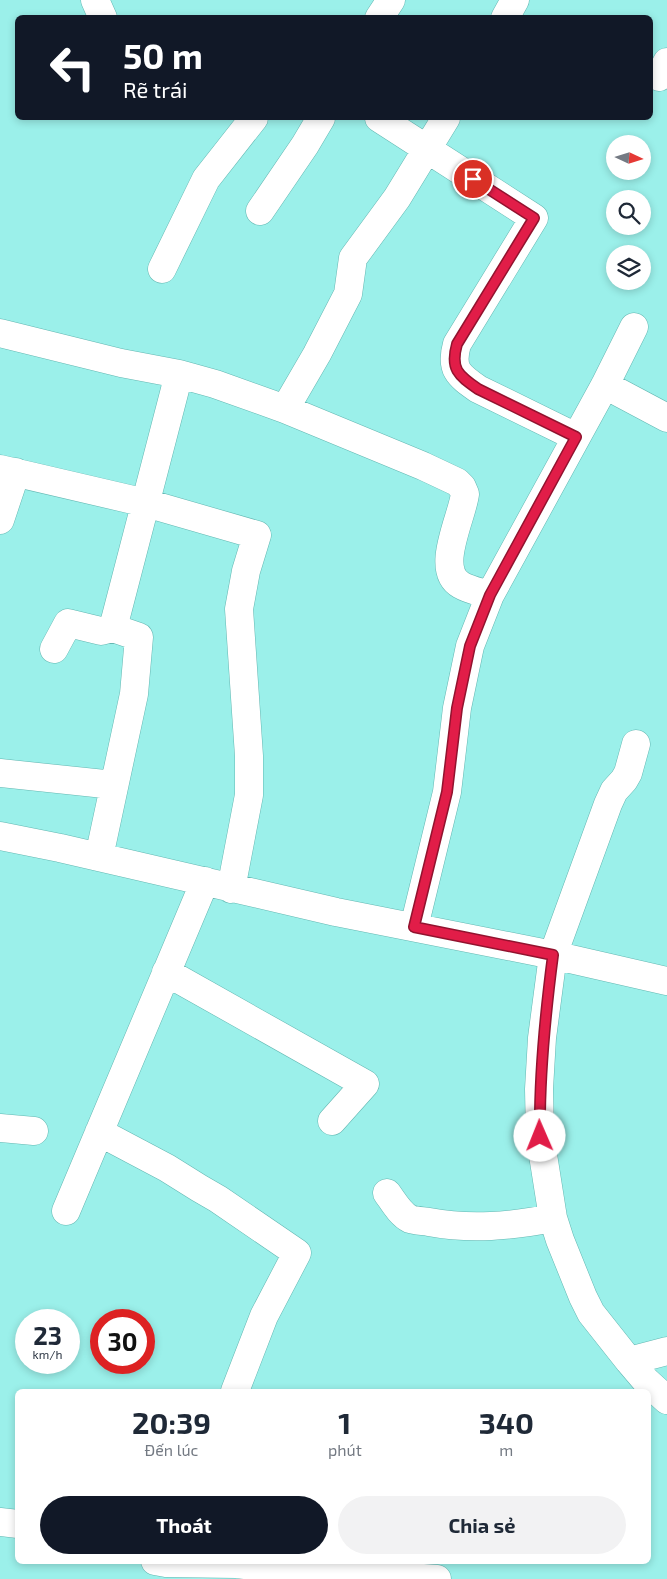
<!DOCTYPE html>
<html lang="vi">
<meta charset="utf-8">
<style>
body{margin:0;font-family:"Exo 2",sans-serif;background:#f2f2f3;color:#1f2937;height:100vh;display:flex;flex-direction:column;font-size:19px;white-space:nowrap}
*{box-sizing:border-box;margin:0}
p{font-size:16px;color:#747a83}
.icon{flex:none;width:28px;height:28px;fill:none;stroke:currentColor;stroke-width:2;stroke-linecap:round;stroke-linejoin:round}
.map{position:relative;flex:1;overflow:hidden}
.drawer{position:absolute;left:15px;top:1389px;width:636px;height:175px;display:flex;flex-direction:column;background:#fff;border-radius:8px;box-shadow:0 2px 8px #0003}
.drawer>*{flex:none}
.banner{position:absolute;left:15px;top:15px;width:638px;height:105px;border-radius:8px;box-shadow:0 2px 8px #0003;background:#111827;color:#fff;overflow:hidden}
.needle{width:32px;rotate:94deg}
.fabs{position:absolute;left:606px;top:135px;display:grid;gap:10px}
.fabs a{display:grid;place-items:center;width:45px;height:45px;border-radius:50%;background:#fff;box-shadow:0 2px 8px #0003;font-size:25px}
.speed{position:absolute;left:15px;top:1309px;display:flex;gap:10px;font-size:25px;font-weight:700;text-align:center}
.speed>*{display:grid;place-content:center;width:65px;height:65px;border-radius:50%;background:#fff;box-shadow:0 2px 8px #0003;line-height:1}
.speed small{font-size:12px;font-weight:400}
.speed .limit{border:8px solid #d22;background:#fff;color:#111}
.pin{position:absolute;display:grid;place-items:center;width:42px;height:42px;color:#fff;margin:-21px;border:2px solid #fff;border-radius:50%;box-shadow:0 1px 5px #0007}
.me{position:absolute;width:55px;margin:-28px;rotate:359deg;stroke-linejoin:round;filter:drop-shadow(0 0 4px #0008)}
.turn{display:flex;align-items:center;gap:18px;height:105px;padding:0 25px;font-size:22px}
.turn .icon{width:65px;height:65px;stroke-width:2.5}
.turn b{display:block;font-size:35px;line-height:42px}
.eta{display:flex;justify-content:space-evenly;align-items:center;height:85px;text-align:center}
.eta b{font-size:30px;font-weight:700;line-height:35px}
.button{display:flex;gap:10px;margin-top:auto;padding:10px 25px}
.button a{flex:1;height:58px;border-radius:30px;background:#111827;color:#fff;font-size:20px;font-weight:700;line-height:58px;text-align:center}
.button a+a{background:#f2f2f3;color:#1f2937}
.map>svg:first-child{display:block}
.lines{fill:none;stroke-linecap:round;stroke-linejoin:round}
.minor-casing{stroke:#63b7b2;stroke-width:29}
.minor{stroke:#fff;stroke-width:28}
.route-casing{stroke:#92132f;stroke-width:12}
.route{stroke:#e11d48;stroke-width:9}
</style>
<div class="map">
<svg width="667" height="1579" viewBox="0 0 667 1579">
<rect width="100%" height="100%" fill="#9bf0ea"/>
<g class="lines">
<g class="minor-casing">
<path id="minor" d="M95,0L103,18
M379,18L391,0
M505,18L515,0
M659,77L667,62
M379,118L534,218L457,344C450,369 458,375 478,389L576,437
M260,211L305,145L321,118
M162,269L206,179L254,118
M0,333L121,363L179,374L215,384L285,409L423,466L457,482L462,487L465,494C462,518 434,570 461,585C469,590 481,592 490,595L605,385L634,327
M605,385L667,418
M285,409L317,354L348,294L353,258L397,198L446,118
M0,469L146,503L257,535L246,571L239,609L249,756V795L231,889
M0,520L16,472
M54,649L68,623L101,631L113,628
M636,744L628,773L624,780L614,791L608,804L553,955L542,1038L539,1089L540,1136L553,1218L560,1240L583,1297L591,1313L629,1361L646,1381L667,1400
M0,773L114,785
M0,836L60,848L336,912L553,955L667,981
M99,857L134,694L139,637L113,628L179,374
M414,927L447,792L457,708L470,646L490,595
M166,972L365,1084L332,1121
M0,1128L34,1131
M99,1132L167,1168L199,1188L218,1199L297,1253L264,1316L235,1391
M387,1193C393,1201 400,1214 410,1219C416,1221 424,1221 429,1222C471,1230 511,1226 553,1218
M66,1211L205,881
M629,1361L667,1351
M0,1522L18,1524
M155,1561L166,1563L237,1564L252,1566L437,1579"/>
</g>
<use href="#minor" class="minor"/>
</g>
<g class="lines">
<g class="route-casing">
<path id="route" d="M473,179L534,218L457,344C450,369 458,375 478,389L576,437L490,595L470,646L457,708L447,792L414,927L553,955C545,1016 539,1075 540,1136"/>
</g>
<use href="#route" class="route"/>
</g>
</svg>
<div class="fabs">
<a><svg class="needle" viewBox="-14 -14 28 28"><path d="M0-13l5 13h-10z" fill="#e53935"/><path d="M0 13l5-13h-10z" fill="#747a83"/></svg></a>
<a><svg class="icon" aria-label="search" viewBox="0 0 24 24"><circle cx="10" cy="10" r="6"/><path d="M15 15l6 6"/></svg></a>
<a><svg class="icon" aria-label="layers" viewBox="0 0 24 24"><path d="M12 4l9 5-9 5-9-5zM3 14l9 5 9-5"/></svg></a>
</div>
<div class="speed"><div>23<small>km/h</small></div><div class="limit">30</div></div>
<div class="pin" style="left:473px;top:179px;background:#d93025"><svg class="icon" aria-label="arrive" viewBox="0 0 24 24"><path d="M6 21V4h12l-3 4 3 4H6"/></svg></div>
<svg class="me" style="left:540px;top:1136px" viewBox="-20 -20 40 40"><circle r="19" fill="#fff"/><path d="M0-13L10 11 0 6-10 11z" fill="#e11d48"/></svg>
<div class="banner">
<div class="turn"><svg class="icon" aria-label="left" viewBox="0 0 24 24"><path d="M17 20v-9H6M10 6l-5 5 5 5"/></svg><div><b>50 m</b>Rẽ trái</div></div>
</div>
<section class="drawer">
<div class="eta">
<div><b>20:39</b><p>Đến lúc</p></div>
<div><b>1</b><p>phút</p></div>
<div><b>340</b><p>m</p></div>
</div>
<div class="button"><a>Thoát</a><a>Chia sẻ</a></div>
</section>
</div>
